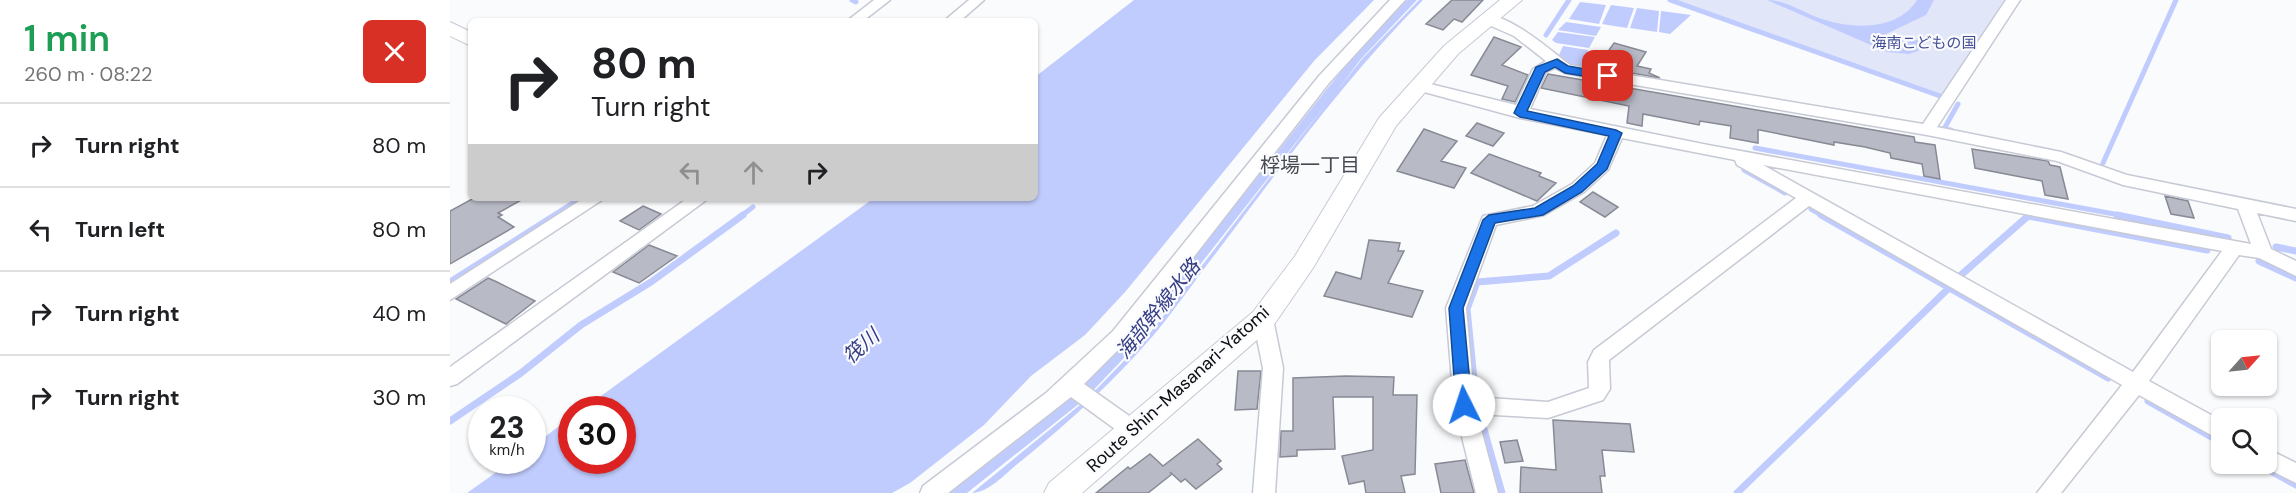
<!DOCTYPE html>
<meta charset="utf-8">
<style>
body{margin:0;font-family:"DM Sans","Noto Sans JP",sans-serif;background:#f2f2f2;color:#202124;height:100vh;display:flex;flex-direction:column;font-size:22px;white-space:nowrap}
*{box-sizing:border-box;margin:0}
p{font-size:20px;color:#757577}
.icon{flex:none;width:33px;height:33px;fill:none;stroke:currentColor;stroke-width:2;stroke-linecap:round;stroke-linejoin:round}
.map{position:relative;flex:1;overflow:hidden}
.sheet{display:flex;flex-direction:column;background:#fff;width:450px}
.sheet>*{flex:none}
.top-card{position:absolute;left:18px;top:18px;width:570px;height:183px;border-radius:9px;box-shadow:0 2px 4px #0004;background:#fff;color:#202124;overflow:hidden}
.needle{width:39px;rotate:63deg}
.controls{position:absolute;left:1761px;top:330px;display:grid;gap:12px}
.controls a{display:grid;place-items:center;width:66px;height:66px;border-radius:9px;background:#fff;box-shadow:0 2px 4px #0004;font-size:30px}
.speed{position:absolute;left:18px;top:396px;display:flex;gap:12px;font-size:30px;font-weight:700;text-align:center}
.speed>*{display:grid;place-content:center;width:78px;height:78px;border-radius:50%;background:#fff;box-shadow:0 2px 4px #0004;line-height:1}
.speed small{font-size:15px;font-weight:400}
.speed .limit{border:9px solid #d22;background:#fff;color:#111}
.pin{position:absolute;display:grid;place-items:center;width:51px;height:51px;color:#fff;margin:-26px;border-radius:12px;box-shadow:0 3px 9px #0006}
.me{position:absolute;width:66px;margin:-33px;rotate:356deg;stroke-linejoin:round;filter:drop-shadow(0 0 4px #0008)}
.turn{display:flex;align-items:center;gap:21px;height:126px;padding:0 24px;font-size:27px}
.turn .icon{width:78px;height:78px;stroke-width:2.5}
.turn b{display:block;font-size:42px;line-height:51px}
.lanes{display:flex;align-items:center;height:57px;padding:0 24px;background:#0003;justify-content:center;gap:30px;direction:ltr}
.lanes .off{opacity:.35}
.round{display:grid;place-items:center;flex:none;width:63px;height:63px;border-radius:9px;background:#f2f2f2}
.overview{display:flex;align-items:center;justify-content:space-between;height:102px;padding:0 24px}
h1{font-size:36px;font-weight:600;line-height:45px;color:#1e9e55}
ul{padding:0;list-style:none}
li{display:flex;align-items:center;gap:18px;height:84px;padding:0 24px;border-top:2px solid #e0e0e0}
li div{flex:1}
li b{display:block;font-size:22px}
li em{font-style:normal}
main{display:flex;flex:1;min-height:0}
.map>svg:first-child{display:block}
.green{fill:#e2e6f9}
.water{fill:#c1ccfe}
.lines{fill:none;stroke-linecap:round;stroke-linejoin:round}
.stream-far1{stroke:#c1ccfe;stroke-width:5}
.stream{stroke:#c1ccfe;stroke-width:7}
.building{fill:#b8bac6;stroke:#878a94;stroke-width:1.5}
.street-casing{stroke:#c7cad5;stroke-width:3}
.secondary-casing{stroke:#c7cad5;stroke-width:2}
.street{fill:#fff;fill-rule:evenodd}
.secondary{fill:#fff;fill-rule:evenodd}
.route{fill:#1a73e8;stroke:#114b97;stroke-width:1.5}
.labels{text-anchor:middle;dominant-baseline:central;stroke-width:4.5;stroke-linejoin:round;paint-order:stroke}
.far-park-label{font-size:15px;fill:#434c95;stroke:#fafbfd}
.street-label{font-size:18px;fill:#0c0d11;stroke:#fafbfd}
.neighbourhood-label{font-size:20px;fill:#474953;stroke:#fafbfd}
.water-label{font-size:20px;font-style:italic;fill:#353d84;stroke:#fafbfd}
</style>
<main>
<section class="sheet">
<div class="overview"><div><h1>1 min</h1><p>260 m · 08:22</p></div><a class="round" style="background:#d93025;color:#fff"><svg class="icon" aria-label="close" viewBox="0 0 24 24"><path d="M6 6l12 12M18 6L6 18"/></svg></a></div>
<ul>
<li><svg class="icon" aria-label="right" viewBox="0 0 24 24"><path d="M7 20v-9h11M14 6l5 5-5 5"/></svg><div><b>Turn right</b></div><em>80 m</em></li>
<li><svg class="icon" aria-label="left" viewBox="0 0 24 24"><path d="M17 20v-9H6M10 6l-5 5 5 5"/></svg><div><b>Turn left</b></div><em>80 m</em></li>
<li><svg class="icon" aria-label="right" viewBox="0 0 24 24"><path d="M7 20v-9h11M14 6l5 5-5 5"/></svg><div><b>Turn right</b></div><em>40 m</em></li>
<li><svg class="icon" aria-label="right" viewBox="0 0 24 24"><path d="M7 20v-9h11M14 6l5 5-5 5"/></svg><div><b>Turn right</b></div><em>30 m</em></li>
</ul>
</section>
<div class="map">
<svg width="1846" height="493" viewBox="0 0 1846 493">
<rect width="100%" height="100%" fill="#fafbfd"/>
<path class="green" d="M1225,0H1554L1492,95Z"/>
<path class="water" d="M684,0H924L864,61L676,291L635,335L581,376L534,425L460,483L442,493H17L62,461L82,460L83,446L121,417L122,460H172V410L133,409L424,198H585V77Z
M957,0H967L911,59L886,92L912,59L969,0H973C895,78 830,169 763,257C743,283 724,311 702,337C662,383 618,423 570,462C557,472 539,493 522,493L636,400L697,337L876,104L691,340L635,399L517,493H497L626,392L691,325L876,90L924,31Z
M1317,0C1335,0 1352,12 1369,18C1400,29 1447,32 1467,0H1484L1476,15L1432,36L1434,41L1467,40L1474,44L1468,51L1459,54L1437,52Z
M1130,2L1156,5L1149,24L1119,19Z
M1161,5L1184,8L1177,28L1152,24Z
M1187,8L1209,11L1207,32L1180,28Z
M1211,11L1241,15L1220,34L1209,32Z
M1116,22L1151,27L1146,36L1108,30Z
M1108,32L1145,37L1139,48L1106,43L1102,40Z
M1113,46L1138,50L1132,66L1122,65L1109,55Z
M126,198H135L0,285V278Z"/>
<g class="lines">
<path class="stream-far1" d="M402,0L406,2
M1220,0L1490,96
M1096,35L1119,0
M1501,130L1494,129L1508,104
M1305,148L1675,216
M1653,163L1726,0
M1294,170L1335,193
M1361,209L1373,216
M291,216L303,207"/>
<path class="stream" d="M1371,215L1658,378
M1667,215L1778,238
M1826,247L1846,251
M1809,261L1846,278
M1511,275L1578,216L1757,250
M1025,389L1017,309L1027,282L1099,276L1166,233
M1698,401L1772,443
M1029,412L1052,493
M0,421L71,373L131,325L201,282L293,215
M1808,464L1846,485
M1287,493L1500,287"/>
</g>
<path class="building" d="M1002,0H1033L1012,22L1004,19L993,30L976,24Z
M1044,37L1071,47L1052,65L1078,75L1065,102L1052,99L1058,86L1021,75Z
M1164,43L1196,52L1187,66L1201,69L1199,73L1210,78L1147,67Z
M1098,74L1464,137L1465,142L1485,145L1490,179L1474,176L1472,164L1441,158L1440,153L1415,147L1384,142V145L1310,130H1308V143L1280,138L1281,126L1250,121L1249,125L1193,114L1192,126L1177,123L1179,106L1091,88Z
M1027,123L1054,133L1043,146L1016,136Z
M974,129L1007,141L991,161L1016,168L1004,188L947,171Z
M1522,149L1598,161L1600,165L1610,167L1618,199L1595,195L1592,181L1525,168Z
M1039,154L1091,173L1089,176L1106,183L1087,201L1021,173Z
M1143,192L1168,207L1155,217L1130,202Z
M1715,196L1738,201L1744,218L1721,214Z
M24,198H75L48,213L52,215L48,217L64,227L0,264V211Z
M193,206L211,214L189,230L170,221Z
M919,240L950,243L948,251H954L938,283L973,291L962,317L874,296L886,272L911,279Z
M199,245L227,256L189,283L163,272Z
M38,278L47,282L85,301L56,324L6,299Z
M788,371H811L807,409L785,410Z
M896,376L944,377L943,395H967L965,474L951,476L955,493H916L914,481L899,484L892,456L923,450V397H883L885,449L847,450V456L830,457L831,431H843V378Z
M1103,420L1180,424L1184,452L1152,450L1155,476H1150L1152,493H1070L1071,467L1106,470Z
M748,439L771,461L767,464L772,469L746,489L735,479L731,482L720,472L722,474L698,493H646L678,467L680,469L700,454L713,466Z
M1067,440L1073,461L1055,463L1050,442Z
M1015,460L1024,493H991L985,464Z"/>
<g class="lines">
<g class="street-casing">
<path id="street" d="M424,0H440L413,21H397Z
M519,0H534L510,21H494Z
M940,0H955L879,83L711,299L677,341L634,384L692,425L695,431L692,437L684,440L676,437L621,397L498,493H470L473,486L596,393L663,331L869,76Z
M1556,0H1570L1487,127L1611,152L1677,175L1846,209V221L1807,213L1821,249L1846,261V276L1809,258L1789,255L1699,381L1772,421V441L1689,395L1611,493H1587L1672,385L1359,206L1159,360L1160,389L1153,400L1098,418L1027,414L1048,493H1026L1004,405L996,308L1033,216L1083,206L1122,184L1145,163L1157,135L1070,118L963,89L960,86L963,83L968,81L1066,105L1083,69L1096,61L1064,36L1032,22V16C1056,10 1101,51 1120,65L1473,124ZM1105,68L1115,73L1477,135L1607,161L1673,185L1788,209L1801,244L1258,145L1080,109L1096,72ZM1172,138L1285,160L1287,165L1346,198L1144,350L1138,362L1139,388L1098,402L1024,397L1016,308L1046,225L1094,215L1134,192L1158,170ZM1313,165L1772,251L1683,372Z
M134,198H155L0,300V284Z
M238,198H259L7,384L0,386V367Z
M813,312L820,314L823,319L833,368L825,493H803L813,368L803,319L806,314Z
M1816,448L1846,463V483L1808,464H1816Z"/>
</g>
<g class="secondary-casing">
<path id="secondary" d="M1050,0H1072L1008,54L946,126L863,268L823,326L632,493H594L599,483L803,312L845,256L929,118L994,46Z
M0,22L21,32V46L0,36Z"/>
</g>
<use href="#street" class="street"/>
<use href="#secondary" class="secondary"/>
</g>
<path class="route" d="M1107,59L1118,66L1158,73L1164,76L1158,80L1115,73L1105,67L1095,72L1077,111L1166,130L1172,133L1157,169L1132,192L1093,215L1045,223L1013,308L1022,405L1014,412L1006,405L999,308L1033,220L1039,215L1085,208L1123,186L1147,164L1159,136L1070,117L1064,113L1086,67Z"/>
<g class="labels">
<g class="far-park-label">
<text x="1474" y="43">海南こどもの国</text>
</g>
<g class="street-label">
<text transform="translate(728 389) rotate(-42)">Route Shin-Masanari-Yatomi</text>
</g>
<g class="neighbourhood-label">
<text x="860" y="165">桴場一丁目</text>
</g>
<g class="water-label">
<text transform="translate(708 309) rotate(-51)">海部幹線水路</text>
<text transform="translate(411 346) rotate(-41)">筏川</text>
</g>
</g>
</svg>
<div class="controls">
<a><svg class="needle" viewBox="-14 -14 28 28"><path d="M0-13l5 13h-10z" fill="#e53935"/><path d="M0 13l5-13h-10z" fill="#757577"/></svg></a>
<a><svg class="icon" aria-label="search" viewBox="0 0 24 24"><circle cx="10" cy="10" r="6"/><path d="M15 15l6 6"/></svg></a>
</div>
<div class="speed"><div>23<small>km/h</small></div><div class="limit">30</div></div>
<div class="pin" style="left:1158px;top:76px;background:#d93025"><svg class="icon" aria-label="arrive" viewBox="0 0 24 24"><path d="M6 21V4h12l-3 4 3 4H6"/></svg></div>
<svg class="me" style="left:1014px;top:405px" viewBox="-20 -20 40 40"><circle r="19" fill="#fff"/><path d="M0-13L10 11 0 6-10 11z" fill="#1a73e8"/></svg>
<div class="top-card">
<div class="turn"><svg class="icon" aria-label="right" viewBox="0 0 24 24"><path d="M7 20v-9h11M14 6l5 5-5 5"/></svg><div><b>80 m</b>Turn right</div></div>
<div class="lanes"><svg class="icon off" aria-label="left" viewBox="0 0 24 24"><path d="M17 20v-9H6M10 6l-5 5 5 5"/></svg><svg class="icon off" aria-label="ahead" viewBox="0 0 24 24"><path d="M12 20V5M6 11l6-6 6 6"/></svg><svg class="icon" aria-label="right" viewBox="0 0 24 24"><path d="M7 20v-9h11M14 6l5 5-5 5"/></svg></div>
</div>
</div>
</main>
